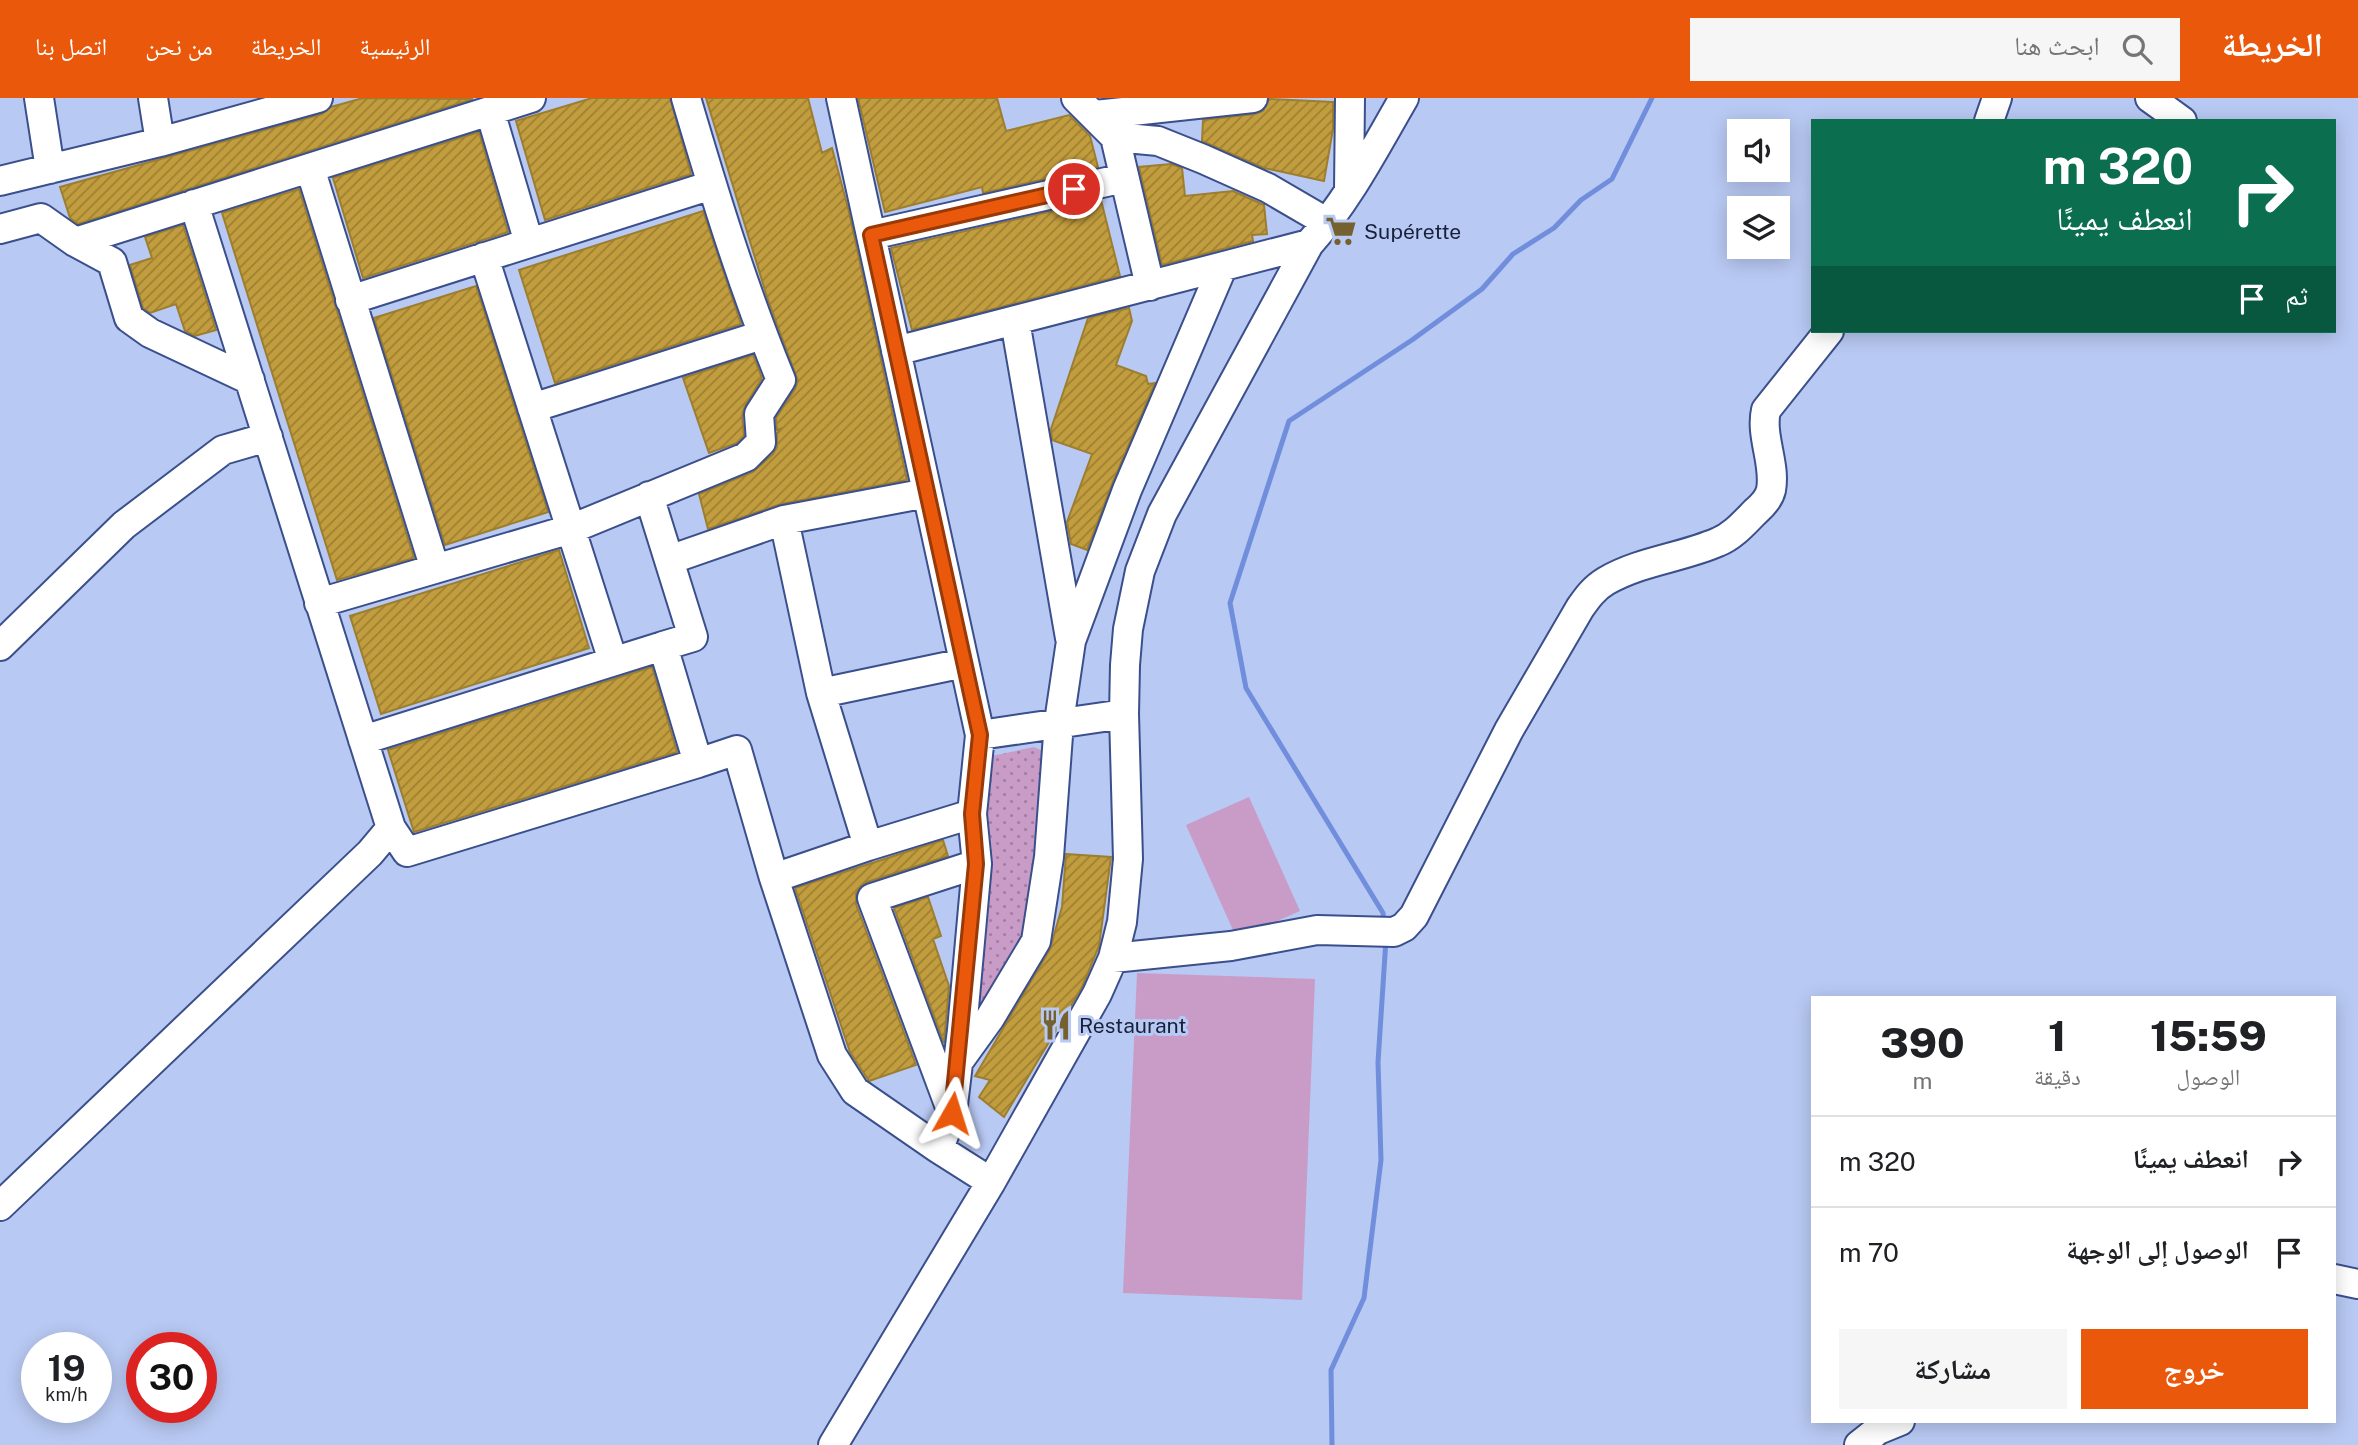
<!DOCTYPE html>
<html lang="ar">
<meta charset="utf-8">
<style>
body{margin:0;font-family:"Public Sans","Noto Naskh Arabic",sans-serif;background:#f6f6f6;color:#202124;direction:rtl;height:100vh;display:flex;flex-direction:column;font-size:26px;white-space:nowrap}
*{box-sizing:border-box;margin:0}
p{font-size:23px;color:#757577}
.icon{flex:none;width:38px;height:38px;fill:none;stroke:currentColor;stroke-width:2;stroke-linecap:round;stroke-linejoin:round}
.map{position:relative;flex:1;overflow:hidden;direction:ltr}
.drawer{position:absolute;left:1811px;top:898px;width:525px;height:427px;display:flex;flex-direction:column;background:#fff;border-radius:0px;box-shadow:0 4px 18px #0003;direction:rtl}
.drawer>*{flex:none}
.top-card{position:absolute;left:1811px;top:21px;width:525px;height:214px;border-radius:0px;box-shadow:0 4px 18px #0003;direction:rtl;background:#0b6e4f;color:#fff;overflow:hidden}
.tools{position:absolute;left:1727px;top:21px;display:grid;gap:14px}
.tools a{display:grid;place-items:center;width:63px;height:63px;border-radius:0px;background:#fff;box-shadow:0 4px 18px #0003;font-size:35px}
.speed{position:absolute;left:21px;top:1234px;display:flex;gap:14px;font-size:35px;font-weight:700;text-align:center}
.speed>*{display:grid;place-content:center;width:91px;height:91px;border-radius:50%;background:#fff;box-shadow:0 4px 18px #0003;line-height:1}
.speed small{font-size:18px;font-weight:400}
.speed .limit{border:10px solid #d22;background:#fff;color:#111}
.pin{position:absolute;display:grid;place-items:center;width:60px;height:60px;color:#fff;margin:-30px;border:4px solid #fff;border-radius:50%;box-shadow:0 2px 7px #0007}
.me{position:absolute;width:77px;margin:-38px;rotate:6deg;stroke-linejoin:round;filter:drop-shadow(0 0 5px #0008)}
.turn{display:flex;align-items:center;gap:24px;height:147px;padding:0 28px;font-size:32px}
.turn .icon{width:91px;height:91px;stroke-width:2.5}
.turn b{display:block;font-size:49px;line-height:60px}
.then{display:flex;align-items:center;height:66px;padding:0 28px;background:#0003;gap:14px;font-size:26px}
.eta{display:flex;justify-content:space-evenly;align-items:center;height:119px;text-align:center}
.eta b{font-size:42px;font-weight:800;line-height:49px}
.cta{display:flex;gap:14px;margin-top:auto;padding:14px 28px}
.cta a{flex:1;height:80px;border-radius:0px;background:#ea580c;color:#fff;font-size:28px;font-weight:800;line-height:80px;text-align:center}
.cta a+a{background:#f6f6f6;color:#202124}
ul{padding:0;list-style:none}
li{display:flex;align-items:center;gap:21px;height:91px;padding:0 28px;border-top:2px solid #e0e0e0}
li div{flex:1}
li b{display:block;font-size:26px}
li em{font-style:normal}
header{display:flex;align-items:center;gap:42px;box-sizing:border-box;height:98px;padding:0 35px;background:#ea580c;color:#fff}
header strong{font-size:33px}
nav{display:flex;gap:38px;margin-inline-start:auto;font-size:24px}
.search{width:490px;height:63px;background:#f6f6f6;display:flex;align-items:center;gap:18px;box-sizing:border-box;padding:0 24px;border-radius:0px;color:#757577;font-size:26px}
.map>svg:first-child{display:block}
.garden{fill:url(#garden-dots)}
.pitch{fill:#c89cc7}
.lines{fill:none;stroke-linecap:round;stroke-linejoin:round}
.stream{stroke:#718edc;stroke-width:5}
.building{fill:url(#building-hatch);stroke:#9d7e2f;stroke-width:2}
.minor-casing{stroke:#3a4f8b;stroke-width:32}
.minor{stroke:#fff;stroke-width:28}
.route-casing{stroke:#983908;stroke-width:18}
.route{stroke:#ea580c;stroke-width:12}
.labels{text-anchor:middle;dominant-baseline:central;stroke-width:6;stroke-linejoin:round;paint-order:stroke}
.poi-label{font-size:21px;fill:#18213b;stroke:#b8c9f3;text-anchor:start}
</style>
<header>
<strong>الخريطة</strong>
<div class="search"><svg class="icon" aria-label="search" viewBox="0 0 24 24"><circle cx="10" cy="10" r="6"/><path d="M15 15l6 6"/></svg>ابحث هنا</div>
<nav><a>الرئيسية</a><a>الخريطة</a><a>من نحن</a><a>اتصل بنا</a></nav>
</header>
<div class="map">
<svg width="2358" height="1347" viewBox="0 0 2358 1347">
<defs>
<pattern id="garden-dots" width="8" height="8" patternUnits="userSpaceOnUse" patternTransform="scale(1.75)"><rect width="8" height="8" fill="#c89cc7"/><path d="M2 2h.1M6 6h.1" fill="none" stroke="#a17fa3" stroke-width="1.8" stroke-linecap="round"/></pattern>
<pattern id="building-hatch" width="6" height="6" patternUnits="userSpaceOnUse" patternTransform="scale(1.75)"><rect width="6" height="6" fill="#c29d3d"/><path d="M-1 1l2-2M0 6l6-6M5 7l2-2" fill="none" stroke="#9d8034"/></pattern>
</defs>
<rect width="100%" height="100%" fill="#b8c9f3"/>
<path class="garden" d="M1034,649L1043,653L1034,838L981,925L973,916L987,659Z"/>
<path class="pitch" d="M1249,699L1300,813L1237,841L1186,727Z
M1137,875L1315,881L1302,1202L1123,1195Z"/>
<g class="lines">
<path class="stream" d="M1384,824L1383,815L1246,590L1230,505L1289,323L1412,242L1482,191L1513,156L1554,130L1581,102L1612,81L1652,0
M1332,1347L1331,1272L1364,1200L1381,1062L1378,964L1386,841"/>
</g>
<path class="building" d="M363,0L473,1L78,126L70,120L60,89L322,16L331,9Z
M592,0H670L691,76L545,122L516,23Z
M706,0H808L822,55L832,50L849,114L907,382L781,406L708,431L699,396L753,374L773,356L777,349V335L780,331L777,332L776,320L795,291L798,283L768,202Z
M858,0H997L1006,33L1069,17L1090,38L1098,69L983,95L982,89L885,114Z
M1269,1L1333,4V31L1324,83L1264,70L1202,43L1203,22L1255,16L1263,13Z
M479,34L508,134L363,180L333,80Z
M1171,66L1182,70L1185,98L1233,93L1264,107L1267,136L1252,137L1253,143L1162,167L1139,69Z
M299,91L414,460L337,482L222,115Z
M1101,102L1120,178L912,232L891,150Z
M703,113L741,226L555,285L519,172Z
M183,127L216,232L195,238L185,233L176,206L150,215L143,210L130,167L152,160L145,139Z
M476,188L548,414L445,447L374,220Z
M1129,210L1132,223L1116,267L1146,278L1148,286L1155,285L1112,386L1087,452L1071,446L1067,424L1092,356L1052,342L1051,331L1088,220Z
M753,257L762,280L745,308L742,317L744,338L737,345L709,355L683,280Z
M559,452L589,550L381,616L350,518Z
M652,569L677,654L414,734L388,652Z
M943,742L948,758L867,784L860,789L856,796V806L916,967L869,983L850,954L795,790Z
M1066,756L1111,759L1099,848L1082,889L1004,1019L979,999L990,982L975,978L1050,851L1062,809Z
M928,799L941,838L933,841L949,888L944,945L894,810Z"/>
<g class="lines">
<g class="minor-casing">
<path id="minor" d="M39,0L50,71
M153,0L160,44
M841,0L980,637L972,716L977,766L962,932L952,1015L939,1051L991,1084
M1076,0L1115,39L1150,188
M2150,0L2182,23
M490,13L529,145
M1095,17L1253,0
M1989,23L1997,0
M1115,39L1158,43L1203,61L1268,90L1328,125
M310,70L435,471
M0,83L160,44L318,0
M1349,92L1350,0
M194,106L391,730L407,754L698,665L663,548L693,539L649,398
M0,131L41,120L75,144L112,164L129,220L150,235L250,282
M871,137L1124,80
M75,144L531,0
M484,159L613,563
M350,202L712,87
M1015,223L1070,540
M896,253L1309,146
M532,310L762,237
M784,422L821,595L964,565
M669,462L784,422L927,395
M319,505L571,431L746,359L761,344L759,316L781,282C743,190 714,95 686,0
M0,548L124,427L223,352L268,339
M821,595L868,748
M980,637L1124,616
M363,642L663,548
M698,665L737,652L774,780L868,748L972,716
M774,780L832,957L855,993L939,1051
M1113,860L1231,848L1317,832L1394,834L1404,829L1414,818L1509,632L1580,510C1587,500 1594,490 1606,483C1640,463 1681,460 1718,444C1733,438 1744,425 1755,414C1762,408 1769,401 1771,392C1776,366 1760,338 1766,312L1829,233
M959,963L990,920L1036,843L1049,759L1059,624L1071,543L1127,392L1222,170
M950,1009L872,800L977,766
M0,1108L370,755L391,730
M2334,1181L2358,1186
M833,1347L991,1084L1097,896L1113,860L1122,824L1128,761L1124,616L1125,567L1128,531L1140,473L1162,416L1309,146C1348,103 1375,50 1404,0
M1859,1347L1878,1332L1900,1323"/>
</g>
<use href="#minor" class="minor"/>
</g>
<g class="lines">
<g class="route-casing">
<path id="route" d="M952,1015L976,766L972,716L980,637L871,137L1074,91"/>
</g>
<use href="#route" class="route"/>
</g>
<defs>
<g id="supermarket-bare" transform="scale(2.415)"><path d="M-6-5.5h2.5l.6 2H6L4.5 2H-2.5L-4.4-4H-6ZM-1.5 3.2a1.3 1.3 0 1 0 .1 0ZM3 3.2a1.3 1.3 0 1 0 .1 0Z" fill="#756130" stroke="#b8c9f3" stroke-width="2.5" paint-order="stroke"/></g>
<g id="restaurant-bare" transform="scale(2.415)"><path d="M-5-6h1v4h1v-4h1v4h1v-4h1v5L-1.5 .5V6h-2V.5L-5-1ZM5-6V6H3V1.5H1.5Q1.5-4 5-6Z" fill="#756130" stroke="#b8c9f3" stroke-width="2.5" paint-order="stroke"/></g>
</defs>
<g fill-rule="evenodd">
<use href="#supermarket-bare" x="1341" y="133"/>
<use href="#restaurant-bare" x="1056" y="927"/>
</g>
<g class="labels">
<g class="poi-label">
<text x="1364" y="133">Supérette</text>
<text x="1079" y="927">Restaurant</text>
</g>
</g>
</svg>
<div class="tools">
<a><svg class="icon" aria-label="sound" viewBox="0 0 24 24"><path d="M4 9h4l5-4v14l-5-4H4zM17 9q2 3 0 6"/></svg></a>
<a><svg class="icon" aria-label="layers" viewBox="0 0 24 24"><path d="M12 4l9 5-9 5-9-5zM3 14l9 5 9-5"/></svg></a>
</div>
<div class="speed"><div>19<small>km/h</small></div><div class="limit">30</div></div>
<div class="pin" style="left:1074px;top:91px;background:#d93025"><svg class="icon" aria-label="arrive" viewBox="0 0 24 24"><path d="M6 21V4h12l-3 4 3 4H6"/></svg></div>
<svg class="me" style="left:952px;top:1015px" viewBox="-20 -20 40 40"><path d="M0-17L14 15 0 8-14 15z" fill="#ea580c" stroke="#fff" stroke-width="4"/></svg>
<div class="top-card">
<div class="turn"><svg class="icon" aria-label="right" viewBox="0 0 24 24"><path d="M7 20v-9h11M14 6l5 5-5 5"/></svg><div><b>320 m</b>انعطف يمينًا</div></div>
<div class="then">ثم<svg class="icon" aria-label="arrive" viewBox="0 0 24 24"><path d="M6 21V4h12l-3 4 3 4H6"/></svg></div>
</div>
<section class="drawer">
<div class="eta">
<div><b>15:59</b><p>الوصول</p></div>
<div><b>1</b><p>دقيقة</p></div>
<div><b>390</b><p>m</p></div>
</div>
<ul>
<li><svg class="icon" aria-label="right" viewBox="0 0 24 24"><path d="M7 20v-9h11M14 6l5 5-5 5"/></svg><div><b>انعطف يمينًا</b></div><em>320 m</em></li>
<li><svg class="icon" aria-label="arrive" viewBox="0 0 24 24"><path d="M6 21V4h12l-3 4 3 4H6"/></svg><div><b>الوصول إلى الوجهة</b></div><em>70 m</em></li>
</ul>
<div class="cta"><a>خروج</a><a>مشاركة</a></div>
</section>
</div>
